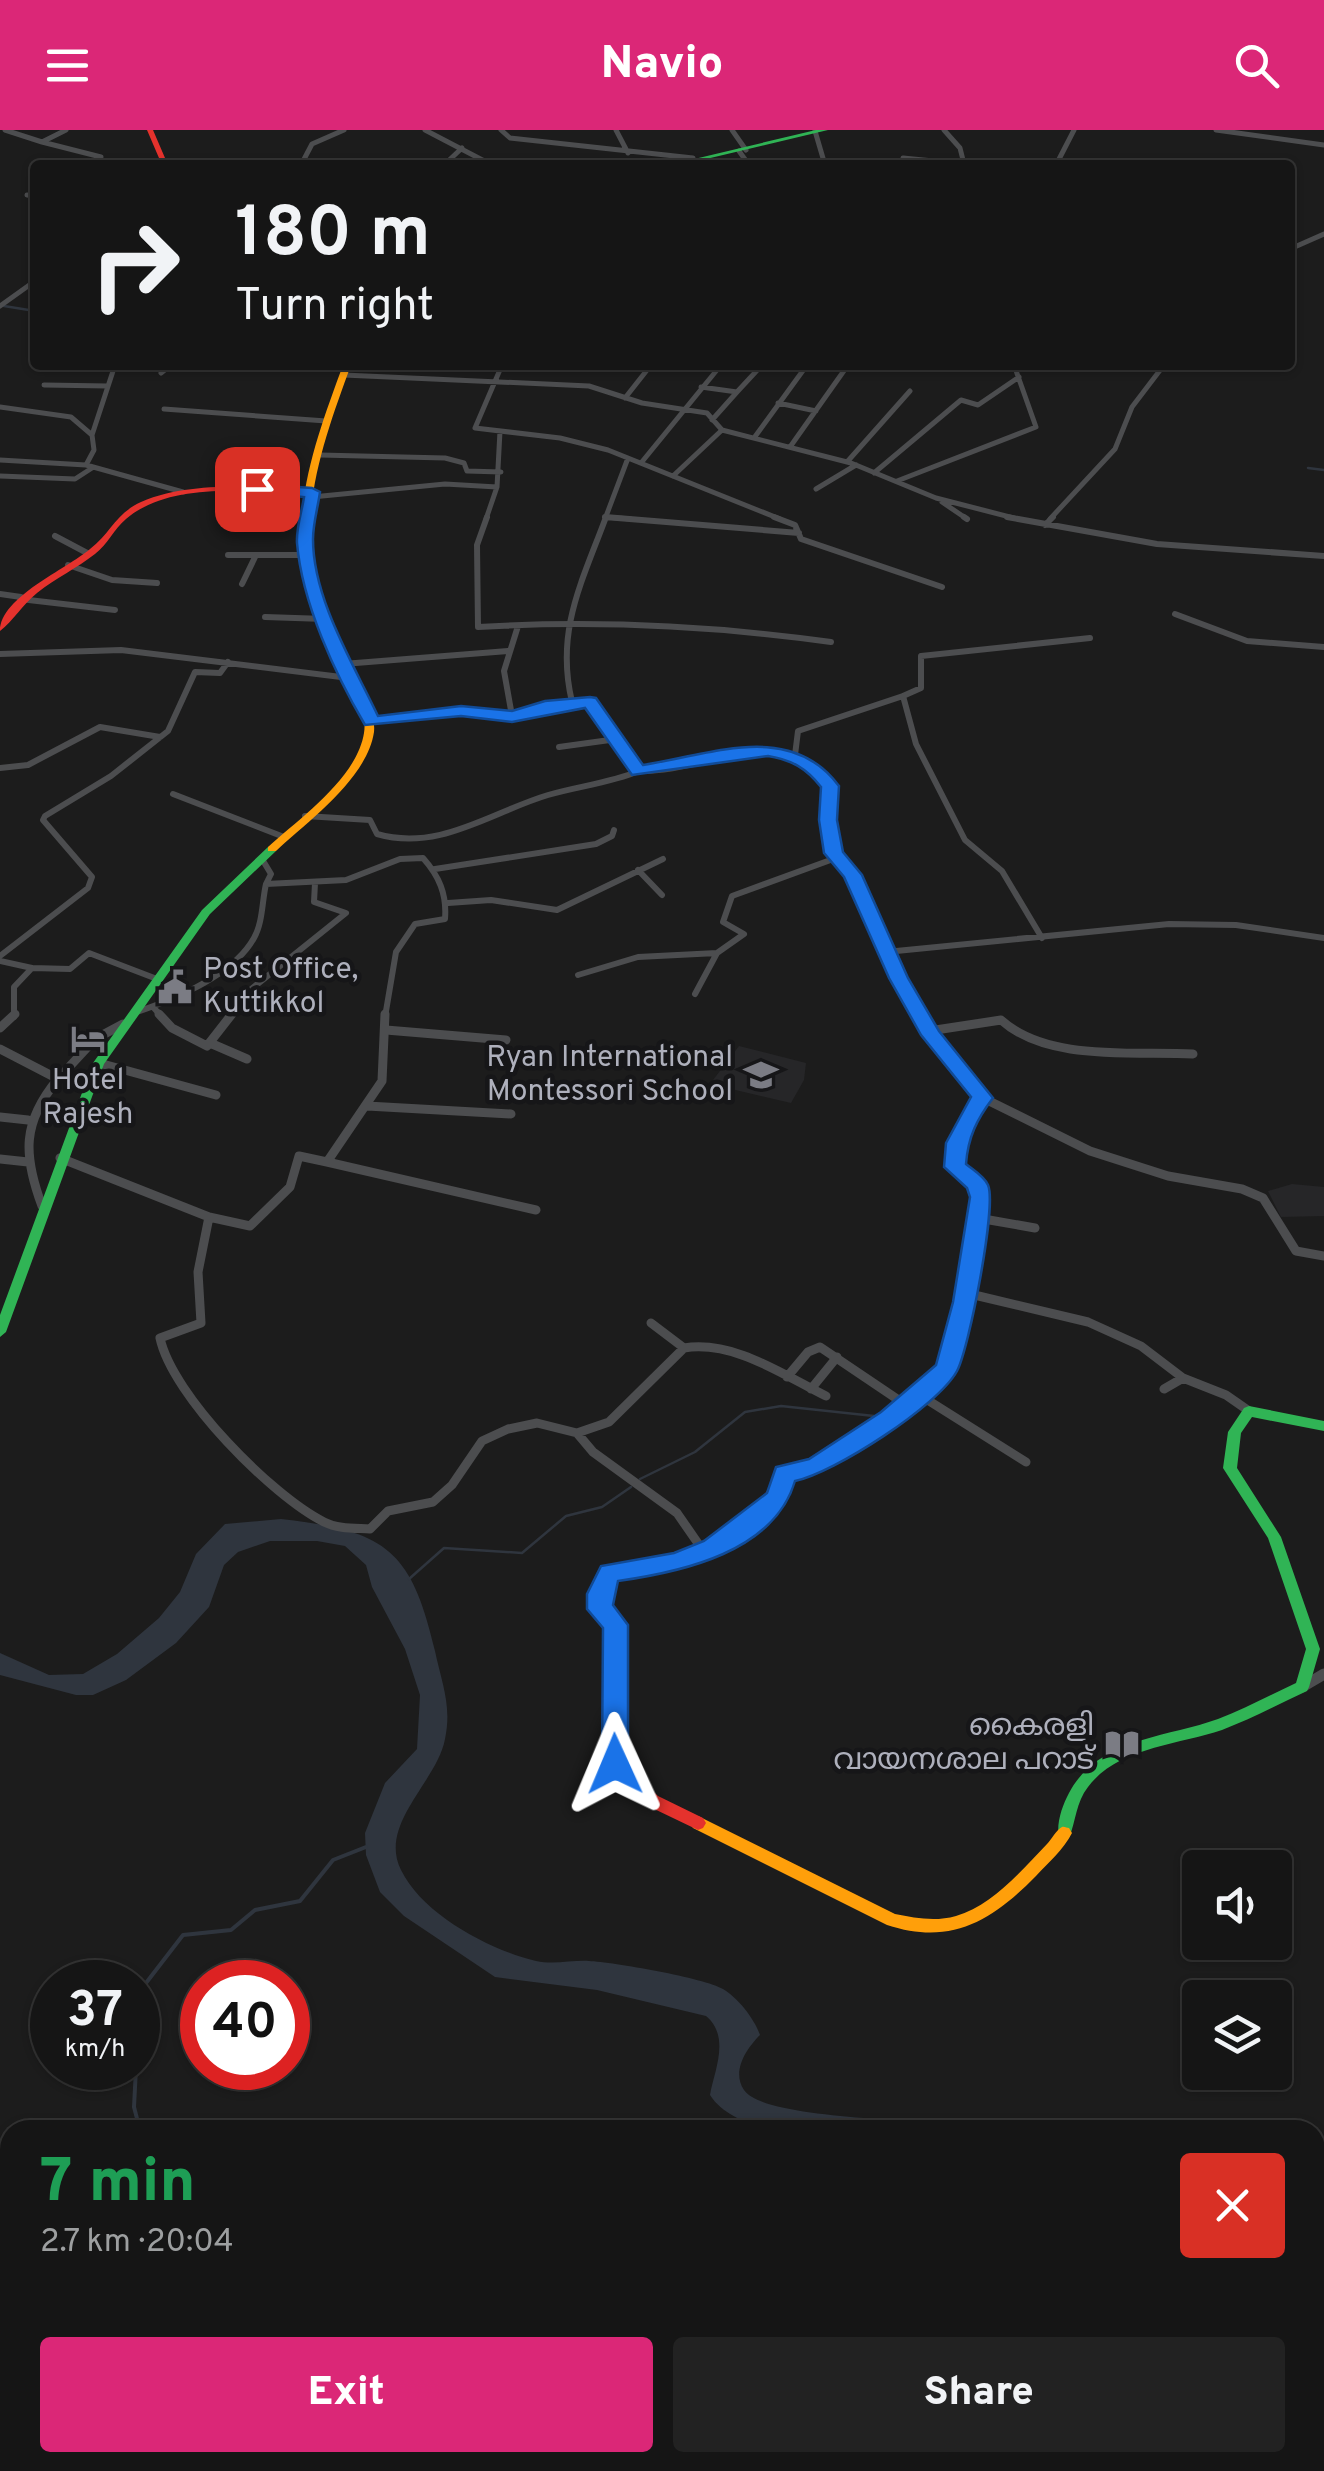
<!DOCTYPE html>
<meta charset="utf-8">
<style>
body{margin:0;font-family:Overpass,"Noto Sans Malayalam",sans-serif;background:#222;color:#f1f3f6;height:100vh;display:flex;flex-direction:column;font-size:38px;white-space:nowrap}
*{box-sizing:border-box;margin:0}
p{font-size:32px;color:#9d9fa0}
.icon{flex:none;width:55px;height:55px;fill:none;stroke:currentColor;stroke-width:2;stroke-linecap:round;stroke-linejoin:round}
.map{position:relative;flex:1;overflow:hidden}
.details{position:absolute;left:0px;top:1990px;width:1325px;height:352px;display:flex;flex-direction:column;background:#151515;border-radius:30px 30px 0 0;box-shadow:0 2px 8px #0004,0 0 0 2px #343434}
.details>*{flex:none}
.banner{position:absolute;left:30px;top:30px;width:1265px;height:210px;border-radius:10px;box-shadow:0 2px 8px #0004,0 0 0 2px #343434;background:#151515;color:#f1f3f6;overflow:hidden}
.fabs{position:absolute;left:1182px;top:1720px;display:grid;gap:20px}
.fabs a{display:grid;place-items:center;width:110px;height:110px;border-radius:10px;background:#151515;box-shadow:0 2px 8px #0004,0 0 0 2px #343434;font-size:50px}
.speed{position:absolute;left:30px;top:1830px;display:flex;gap:20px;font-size:50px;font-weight:700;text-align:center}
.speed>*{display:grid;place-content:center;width:130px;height:130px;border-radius:50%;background:#151515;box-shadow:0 2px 8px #0004,0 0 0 2px #343434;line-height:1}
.speed small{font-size:25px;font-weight:400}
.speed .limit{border:15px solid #d22;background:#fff;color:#111}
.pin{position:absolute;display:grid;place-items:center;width:85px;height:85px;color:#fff;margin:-42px;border-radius:20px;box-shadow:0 5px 15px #0006}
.me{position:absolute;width:110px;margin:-55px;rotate:359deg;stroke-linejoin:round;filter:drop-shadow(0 0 8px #0008)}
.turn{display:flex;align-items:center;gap:35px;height:210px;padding:0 40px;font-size:45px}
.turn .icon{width:130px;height:130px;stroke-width:2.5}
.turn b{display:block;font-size:70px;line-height:85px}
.round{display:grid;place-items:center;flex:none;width:105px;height:105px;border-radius:10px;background:#222}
.head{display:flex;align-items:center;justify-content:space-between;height:170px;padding:0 40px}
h1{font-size:60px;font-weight:800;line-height:75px;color:#1e9e55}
.cta{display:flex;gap:20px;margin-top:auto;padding:20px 40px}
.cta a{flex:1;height:115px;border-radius:10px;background:#db2777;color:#fff;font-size:40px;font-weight:800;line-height:115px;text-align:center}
.cta a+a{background:#222;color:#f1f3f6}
header{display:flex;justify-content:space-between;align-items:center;height:130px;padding:0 40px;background:#db2777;color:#fff;font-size:45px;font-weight:800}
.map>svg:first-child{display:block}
.built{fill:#262628}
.water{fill:#2f353e}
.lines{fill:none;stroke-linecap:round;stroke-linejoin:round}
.stream-far1{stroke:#2f353e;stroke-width:2.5}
.stream{stroke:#2f353e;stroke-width:4}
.street-far3{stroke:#4c4d4f;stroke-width:5}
.street-far2{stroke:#4c4d4f;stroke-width:6}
.street-far1{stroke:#4c4d4f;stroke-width:9}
.street{stroke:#4c4d4f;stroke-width:11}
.fast{fill:#30b455;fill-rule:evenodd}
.slow{fill:#ff9f0a;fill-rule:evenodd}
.jam{fill:#e5322d;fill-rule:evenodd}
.route{fill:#1a73e8;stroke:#114b97;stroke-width:2.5}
.labels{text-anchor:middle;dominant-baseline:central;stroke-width:9;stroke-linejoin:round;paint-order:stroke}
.poi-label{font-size:30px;fill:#aeb0bc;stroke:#161618;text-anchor:end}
</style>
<header><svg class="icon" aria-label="menu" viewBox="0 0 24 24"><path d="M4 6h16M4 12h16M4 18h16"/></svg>Navio<svg class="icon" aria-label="search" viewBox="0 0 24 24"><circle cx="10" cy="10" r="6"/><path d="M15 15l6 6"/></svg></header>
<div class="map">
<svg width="1324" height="2341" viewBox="0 0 1324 2341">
<rect width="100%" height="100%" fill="#1c1c1c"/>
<path class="built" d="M739,916L806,933L804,950L791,973L710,954Z
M1292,1054L1324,1057V1086L1281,1087L1268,1061Z"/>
<path class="water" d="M281,1389C385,1401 411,1418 435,1521C442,1554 452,1576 445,1609C437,1652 378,1694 401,1740C423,1785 490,1820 536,1831C554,1835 572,1830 589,1831C612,1832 705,1848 723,1859C738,1868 754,1888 760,1905C747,1918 731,1941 744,1960C765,1991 929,1987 971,2000H766C745,1992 722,1984 710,1965C714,1941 731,1907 706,1886L597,1860L495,1847L404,1786L380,1762L366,1725L365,1703L385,1653L417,1619L420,1565L405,1519L372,1457L366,1435L345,1416L317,1411H270L238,1422L224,1435L209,1477L176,1513L126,1550L93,1565H76L0,1545V1523L49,1545L83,1544L117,1524L159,1488L180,1462L196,1424L225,1394Z"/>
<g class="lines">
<path class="stream-far1" d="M4,176L35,181
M1308,338L1324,340
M640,1349L695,1322L745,1282L781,1276L874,1286
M409,1449L444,1418L522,1423L566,1386L602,1377L631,1357"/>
<path class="stream" d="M138,1892L146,1853L183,1805L231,1800L255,1780L300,1771L333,1730L366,1717
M136,1938L134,1977L140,2000
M1315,2029L1324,2027
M230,2341L235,2332"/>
<path class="street-far3" d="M5,0L42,12L66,0
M425,0L492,35
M501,0L510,8L693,28
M616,0L628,23
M732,0L746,20
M1216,0L1324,15
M815,1L825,35
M42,12L101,27
M739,21L749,35
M903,28L964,34L960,18L944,0
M301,35L312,14L344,0
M444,35L462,18
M1056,35L1074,0
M27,65L35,66
M1290,119L1324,104
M0,176L35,151
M502,235L475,298L560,308L608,320L780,389
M161,243L171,235
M344,245L589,256L642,273L707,283L722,300L851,333L936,368L1018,389
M44,255L108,256
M701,257L737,262L712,290
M737,262L762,235
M625,268L651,235
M778,273L816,281
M0,277L71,287L92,305L94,320L86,335L183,362
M164,279L326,291
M92,305L115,235
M754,308L807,235
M790,317L848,235
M320,325L445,328L464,333L467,341L501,342
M0,330L86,335
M847,332L910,261
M641,333L721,235
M874,343L961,270L978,275L1019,247
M0,346L75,349L92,338
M673,346L722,300
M897,351L1036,297L1014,235
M816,359L856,335
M312,367L445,354L497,357L500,301
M942,372L967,389
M605,387L631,389
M486,389L497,357
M605,389L628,328
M1050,389L1115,319L1132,277L1164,235"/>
<path class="street-far2" d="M487,387L477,415L478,497C595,490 715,496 831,512
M605,387L799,403
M774,387L795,395L801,409L942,457
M964,387L967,389
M1007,387L1157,414L1324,426
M1045,395L1053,387
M55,406L89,424
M228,425H256
M68,435L112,450L157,453
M242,454L256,425H307
M0,464L21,467
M20,469L115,480
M1175,484L1247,511L1324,517
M265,487L325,489
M0,524L121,520L349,548
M343,534L508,521
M572,572C555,501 582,452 606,387
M512,586L504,541L518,496
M371,592L461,581L512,586L589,572L639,641C710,642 777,591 830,657L828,690L834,723L852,745L920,887
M559,617L617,609
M795,625L798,601L903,566
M0,638L28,635L100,597L160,607
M173,664L284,707
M305,686L370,690L377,704C439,722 491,682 548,665C579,656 610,653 639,641
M262,729L271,744L266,754L346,750L400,729L423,728C439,746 447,764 445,789L415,794L396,822L385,887
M435,739L596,714L612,706L614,700
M638,740L662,765
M448,773L491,770L557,780L663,729
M1042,808L1002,741L965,710L916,614L903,566L921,558V526L1090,508
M886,822L1169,794L1236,795L1324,808
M0,826L88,758L92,747L43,690L45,686L111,646L168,601L195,542L220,543L228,532
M0,831L32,838
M578,845L638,827L717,823
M695,864L717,823L744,804L723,792L732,766L836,728
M153,877L162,887
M134,883C173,870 233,846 254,808C263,792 262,771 266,754
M14,887V857L32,838L70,839L89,823L157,849
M230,887L250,860L346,783L314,772L315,753"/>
<path class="street-far1" d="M159,884L172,898L207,916L232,884
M919,884L983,968L1090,1021L1168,1046L1242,1059L1263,1068L1296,1121L1324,1126
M0,898L15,884
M386,900L506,910
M929,901L1001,890C1048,932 1133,921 1193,924
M210,913L247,929
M0,919L58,949L95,909L123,894
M99,933L216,965
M367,976L511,984
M0,987L28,990
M60,1028L209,1087L250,1096L290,1057L299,1026L327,1032L382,951L385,884
M0,1029L28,1032
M327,1032L536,1080
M42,1076C23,1025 22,992 58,949
M209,1087L198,1142L201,1193L160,1208C172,1265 272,1366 324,1392C338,1399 355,1398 370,1399L388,1381L433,1372L452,1355L482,1311L508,1299L537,1293L577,1303L609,1292L684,1218
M978,1088L1035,1098
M966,1163L1088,1192L1141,1216L1183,1248L1226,1265L1249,1281
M651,1193L684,1218C734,1210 783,1245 826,1266
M787,1247L808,1222L820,1217L906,1275
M811,1259L837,1227
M1164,1259L1183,1248
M918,1264L1026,1332
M577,1303L593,1322L677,1383L704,1422"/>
<path class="street" d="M1302,1557L1324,1544"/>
<path class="fast" d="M816,0H828L681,35H669Z
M272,716L276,717V721L210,784L104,934L6,1202L0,1207V1185L93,933L202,780L268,717Z
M1249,1276L1324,1291V1301L1252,1287L1241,1303L1237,1338L1281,1407L1320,1519L1309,1557L1307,1561C1279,1574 1251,1589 1222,1600C1178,1615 1118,1617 1088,1657C1076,1672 1076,1691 1069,1708L1064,1710L1059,1708C1056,1694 1062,1676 1069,1663C1098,1608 1165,1608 1218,1589C1244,1579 1270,1565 1296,1553L1306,1519L1268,1408L1223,1338L1228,1302L1244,1278Z"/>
<path class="slow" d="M343,235H351C324,309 294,389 320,467L369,571C372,581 375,592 374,602C367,649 308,691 276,721H268V717C300,688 357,648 364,603C366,592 362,581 359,571L311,467C285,389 316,309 343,235Z
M983,964L989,968C972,989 965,1009 961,1036L981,1051L987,1067C980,1114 975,1205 949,1243C929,1273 893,1293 864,1313H854L852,1309L854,1305C884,1286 920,1266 940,1236C962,1204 969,1108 975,1067L972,1056L951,1040C948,1015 961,978 983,964Z
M698,1686L895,1784C915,1788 935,1792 956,1786C992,1776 1022,1740 1047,1714C1051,1710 1057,1699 1062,1697C1064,1696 1067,1698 1069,1698L1072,1703C1063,1720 1049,1732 1036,1746C992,1791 951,1816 887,1795L693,1698L690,1693L693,1688Z"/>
<path class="jam" d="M147,0H153L168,35H162Z
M242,356L313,360L317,363L313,366C257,361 171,350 126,389C114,399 108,414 95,424C77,438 56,448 37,463C23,474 13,491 0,501C0,467 67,439 90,419C111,403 115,384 141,372C173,358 208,357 242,356Z
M859,1304L864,1305L866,1309L864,1313L821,1341L789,1348C781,1364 772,1380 758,1393C720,1429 665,1440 615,1448L607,1465V1477L622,1495V1633L658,1666L703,1688L706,1693L703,1698L698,1700L648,1676L610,1639L608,1635V1497L593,1479V1465L605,1439C623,1434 641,1433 659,1429C717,1416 751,1392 780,1340L812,1333Z"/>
</g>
<path class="route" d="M257,354L312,358L320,362C318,377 313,394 313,409C313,469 353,533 378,586L461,576L512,581L545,571L590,567L596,568L643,635C712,624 791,591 839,656L837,690L843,722L862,745L908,848L939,901L993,968C977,989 968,1007 966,1034C973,1040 984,1046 988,1055C997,1075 969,1219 957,1241C938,1276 834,1343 795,1351C774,1422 682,1442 618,1451L613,1475L628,1495V1634L625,1643H605L602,1634L603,1498L587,1479V1464L601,1436L674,1423L704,1411L767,1363L776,1337L809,1329L881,1282L936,1235L953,1172L970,1067L967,1058L944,1037L946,1013L971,967L921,905L889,848L844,747L824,723L819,690L821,657C806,638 792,630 768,626L632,645L585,578L512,592L461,586L365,595C335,544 302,473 297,413C296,398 302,381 304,367L251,362V355Z"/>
<defs>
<g id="civic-bare" transform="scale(2.7)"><path d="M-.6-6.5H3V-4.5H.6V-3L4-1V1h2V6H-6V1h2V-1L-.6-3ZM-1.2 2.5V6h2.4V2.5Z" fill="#7b7c84" stroke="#161618" stroke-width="2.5" paint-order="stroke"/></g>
<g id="hotel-bare" transform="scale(2.7)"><path d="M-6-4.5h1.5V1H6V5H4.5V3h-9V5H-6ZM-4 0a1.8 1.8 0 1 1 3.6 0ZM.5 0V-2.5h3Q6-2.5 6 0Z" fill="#7b7c84" stroke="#161618" stroke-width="2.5" paint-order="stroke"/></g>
<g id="school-bare" transform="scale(2.7)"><path d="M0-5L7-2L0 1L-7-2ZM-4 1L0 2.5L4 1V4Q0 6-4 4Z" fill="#7b7c84" stroke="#161618" stroke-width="2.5" paint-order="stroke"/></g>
<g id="library-bare" transform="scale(2.7)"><path d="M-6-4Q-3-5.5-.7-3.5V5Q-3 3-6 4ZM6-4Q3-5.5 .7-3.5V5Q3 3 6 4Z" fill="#7b7c84" stroke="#161618" stroke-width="2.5" paint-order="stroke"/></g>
</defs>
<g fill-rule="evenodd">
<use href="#civic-bare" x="175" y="857"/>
<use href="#hotel-bare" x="88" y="909"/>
<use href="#school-bare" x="761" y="945"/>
<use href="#library-bare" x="1122" y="1614"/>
</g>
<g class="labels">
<g class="poi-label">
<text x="203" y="840" text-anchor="start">Post Office,<tspan x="203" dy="34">Kuttikkol</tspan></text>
<text x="733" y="928">Ryan International<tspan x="733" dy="34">Montessori School</tspan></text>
<text x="88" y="951" text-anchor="middle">Hotel<tspan x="88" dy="34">Rajesh</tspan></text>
<text x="1094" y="1597">കൈരളി<tspan x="1094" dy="34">വായനശാല പറാട്</tspan></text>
</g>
</g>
</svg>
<div class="fabs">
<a><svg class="icon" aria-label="sound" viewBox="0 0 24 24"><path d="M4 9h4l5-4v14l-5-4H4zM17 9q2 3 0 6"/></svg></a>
<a><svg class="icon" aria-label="layers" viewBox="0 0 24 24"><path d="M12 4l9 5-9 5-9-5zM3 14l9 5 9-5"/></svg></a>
</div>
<div class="speed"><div>37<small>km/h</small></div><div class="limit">40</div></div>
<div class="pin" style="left:257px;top:359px;background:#d93025"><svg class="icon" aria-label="arrive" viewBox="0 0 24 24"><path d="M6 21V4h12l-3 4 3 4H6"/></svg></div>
<svg class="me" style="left:615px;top:1634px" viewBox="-20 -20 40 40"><path d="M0-17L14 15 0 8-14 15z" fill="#1a73e8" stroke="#fff" stroke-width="4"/></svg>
<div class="banner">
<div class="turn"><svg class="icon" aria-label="right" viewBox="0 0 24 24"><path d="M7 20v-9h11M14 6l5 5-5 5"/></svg><div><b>180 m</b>Turn right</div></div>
</div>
<section class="details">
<div class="head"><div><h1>7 min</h1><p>2.7 km · 20:04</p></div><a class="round" style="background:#d93025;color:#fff"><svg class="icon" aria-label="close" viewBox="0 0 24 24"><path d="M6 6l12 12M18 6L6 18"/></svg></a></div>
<div class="cta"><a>Exit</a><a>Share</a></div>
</section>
</div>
